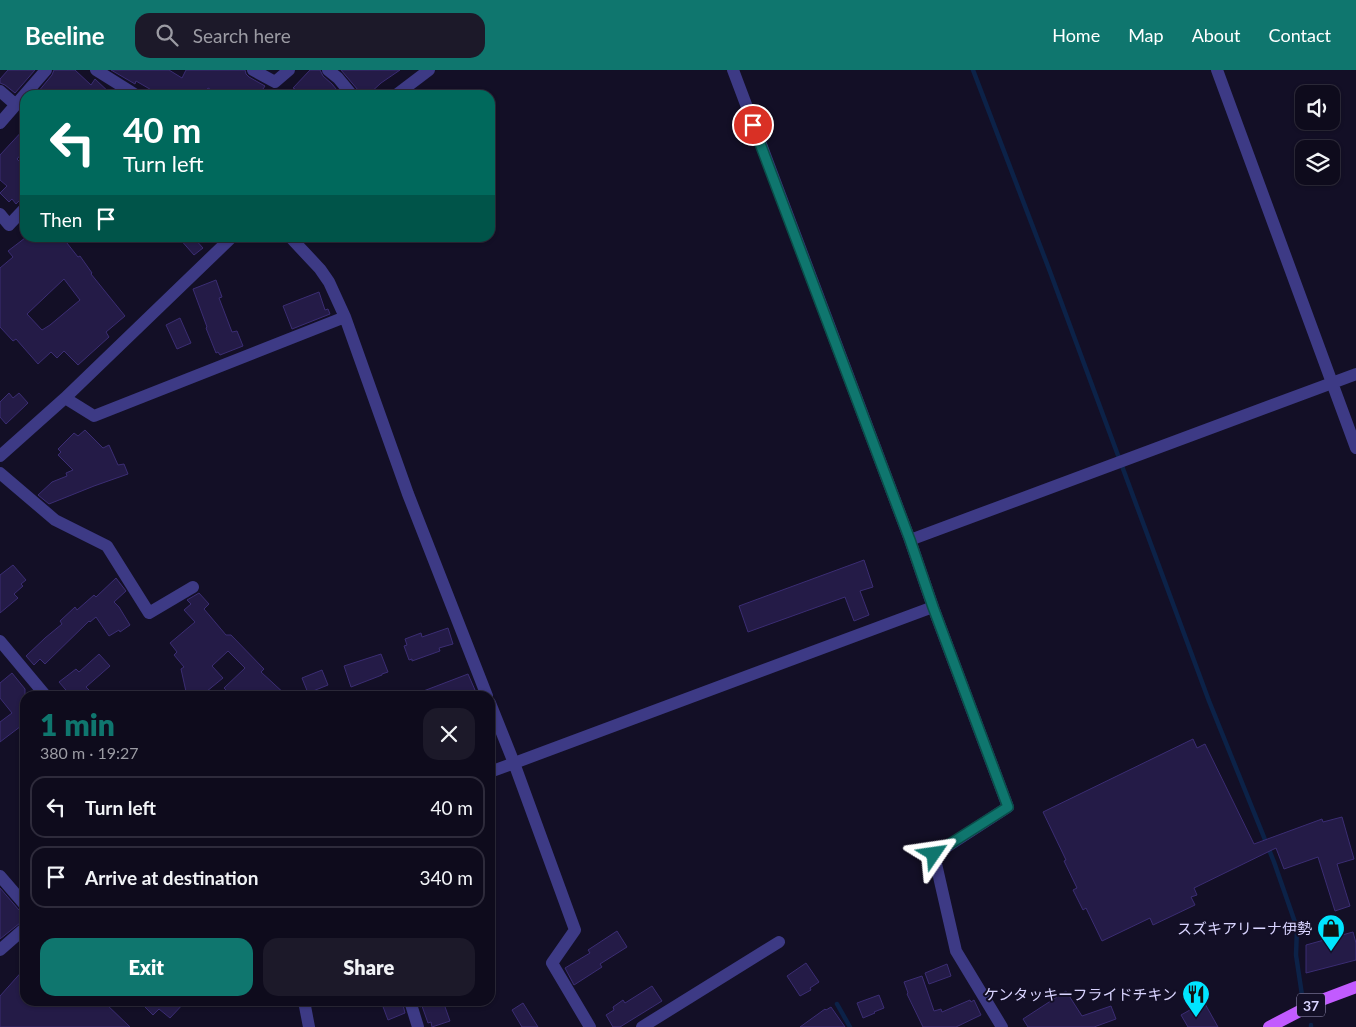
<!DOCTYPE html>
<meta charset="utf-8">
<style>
body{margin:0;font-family:Lato,"Noto Sans JP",sans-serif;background:#1c1929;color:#f1f3f6;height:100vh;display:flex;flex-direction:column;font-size:19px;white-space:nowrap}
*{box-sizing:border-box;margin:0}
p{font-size:16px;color:#9b9ba3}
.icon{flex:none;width:28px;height:28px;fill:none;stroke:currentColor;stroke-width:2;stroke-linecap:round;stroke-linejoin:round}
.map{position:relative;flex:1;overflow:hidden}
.sheet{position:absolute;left:20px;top:621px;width:475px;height:315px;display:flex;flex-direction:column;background:#0e0b1c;border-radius:15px;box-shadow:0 1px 4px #0004,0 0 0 1px #2e2b3b}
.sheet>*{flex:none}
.hud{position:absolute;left:20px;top:20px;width:475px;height:152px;border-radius:15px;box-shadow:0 1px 4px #0004,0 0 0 1px #2e2b3b;background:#00695c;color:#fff;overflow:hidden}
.tools{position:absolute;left:1295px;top:15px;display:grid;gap:10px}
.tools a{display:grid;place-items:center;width:45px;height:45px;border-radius:10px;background:#0e0b1c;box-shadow:0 1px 4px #0004,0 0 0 1px #2e2b3b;font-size:25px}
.pin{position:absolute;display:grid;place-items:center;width:42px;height:42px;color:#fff;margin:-21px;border:2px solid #fff;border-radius:50%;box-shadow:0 1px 5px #0007}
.me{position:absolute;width:55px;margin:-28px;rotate:58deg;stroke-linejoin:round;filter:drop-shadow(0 0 4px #0008)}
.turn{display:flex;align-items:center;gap:18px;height:105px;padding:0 20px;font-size:22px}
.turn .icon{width:65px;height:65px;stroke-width:2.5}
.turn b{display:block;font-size:35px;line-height:42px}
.then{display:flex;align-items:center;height:48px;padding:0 20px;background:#0003;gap:10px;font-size:19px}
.round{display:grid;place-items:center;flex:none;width:52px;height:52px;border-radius:15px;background:#1c1929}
.summary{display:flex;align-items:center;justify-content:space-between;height:85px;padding:0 20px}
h1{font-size:30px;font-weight:800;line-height:38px;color:#0f766e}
.action{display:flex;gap:10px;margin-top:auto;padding:10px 20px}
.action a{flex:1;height:58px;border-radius:15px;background:#0f766e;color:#fff;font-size:20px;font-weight:800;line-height:58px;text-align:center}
.action a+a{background:#1c1929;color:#f1f3f6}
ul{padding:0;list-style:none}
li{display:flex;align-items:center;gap:15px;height:62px;margin:0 10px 8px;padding:0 10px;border:2px solid #2e2b3b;border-radius:15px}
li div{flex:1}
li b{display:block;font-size:19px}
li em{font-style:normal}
header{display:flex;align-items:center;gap:30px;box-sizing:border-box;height:70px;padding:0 25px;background:#0f766e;color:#fff}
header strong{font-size:24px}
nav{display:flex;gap:28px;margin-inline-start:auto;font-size:18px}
.search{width:350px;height:45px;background:#1c1929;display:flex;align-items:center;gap:12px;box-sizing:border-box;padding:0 18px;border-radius:15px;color:#9b9ba3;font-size:19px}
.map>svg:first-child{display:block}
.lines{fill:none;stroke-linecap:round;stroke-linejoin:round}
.stream{stroke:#0c2248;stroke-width:4.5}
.building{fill:#241b47;stroke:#3b2d73;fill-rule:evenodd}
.minor{stroke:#3d3a85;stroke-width:12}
.major{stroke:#c25bff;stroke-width:12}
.route-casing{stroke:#0a4d48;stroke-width:12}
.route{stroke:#0f766e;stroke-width:9}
.labels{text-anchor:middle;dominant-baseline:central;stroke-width:4;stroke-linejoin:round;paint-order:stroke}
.shield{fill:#130f26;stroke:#9e99be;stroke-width:1}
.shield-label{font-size:14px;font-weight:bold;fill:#d9d4ff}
.poi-label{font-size:15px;fill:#d9d4ff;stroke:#130f26;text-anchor:end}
</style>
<header>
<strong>Beeline</strong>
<div class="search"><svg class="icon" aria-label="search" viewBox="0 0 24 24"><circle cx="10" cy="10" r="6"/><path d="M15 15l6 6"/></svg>Search here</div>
<nav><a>Home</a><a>Map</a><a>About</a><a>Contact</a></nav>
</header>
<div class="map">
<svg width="1356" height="957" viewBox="0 0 1356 957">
<rect width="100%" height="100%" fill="#130f26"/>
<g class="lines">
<path class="stream" d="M973,0L1049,199L1209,631L1274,792L1297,858L1296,885L1302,925
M837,934L850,957
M1311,955V957"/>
</g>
<path class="building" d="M8,0H35L15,23L5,15L0,13V9Z
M54,0H75L91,15L95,9L112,25H41L38,22L52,5Z
M111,0H169L182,8L186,0H245L246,4L249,7L265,16L259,25H220L208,18L203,25H160L136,11L135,14Z
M310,0H320L323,6L332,14L341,25H289L295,19L293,18Z
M341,0H400L381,13L368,25H360L358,20Z
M25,58V80L17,89L25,97V125L16,134L12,129L9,132L0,123L7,116L0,110V85Z
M25,168H63L78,187L80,186L92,203L91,204L125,246L106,262L109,267L78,295L64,281L57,288L51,282L38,294L16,269L13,271L0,257V198L13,187L8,181ZM64,209L80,230L50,255L42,260L27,244Z
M179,168H194L203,178L194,185Z
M216,210L222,227L219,228L232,262L237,261L243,276L220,285L218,282L216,283L206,258L207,257L193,219Z
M319,222L325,240L328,239L330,244L292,259L283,236Z
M180,248L191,273L177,279L166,255Z
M9,323L13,328L19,323L28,333L6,354L0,347V332Z
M85,360L103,378L109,375L118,395L124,394L128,404L94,416L49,434L38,425L52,412L67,406L66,403L73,400L58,385L61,382L58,379L74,363L78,366Z
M864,490L873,517L860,521L869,545L854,551L845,527L748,562L739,536Z
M13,495L26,510L21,514L23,516L14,524L18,528L0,543V505Z
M116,508L126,521L114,532L119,537L130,555L120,562L119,560L109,566L96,547L90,552L89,551L45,594L40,589L34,595L26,586L45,568L62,554L60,551L75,537L77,540L94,525L96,527Z
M199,523L209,534L204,539L226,565H231L264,599L261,602L287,626H232L224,618L245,598L228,581L212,596L223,608L201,626H187L181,599L184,597L174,585L177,582L170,573L195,552L184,540L191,534L187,530Z
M448,558L453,574L439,578L440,581L412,591V589L409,590L404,576L407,575L405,569L421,563L422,567Z
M99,584L110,596L86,617L95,626H71L59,612L76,599L79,602Z
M381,584L388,602L382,604V605L351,617L344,596Z
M322,600L328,615L308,623L302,608Z
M12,603L25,619V653L0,672V652L12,643L0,628V613Z
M468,604L475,620L459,626H413V625Z
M1193,669L1197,678L1205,674L1254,774L1322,749L1323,752L1342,747L1354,789L1337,794L1350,836L1335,841L1318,787L1284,799L1276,778L1194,818L1197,825L1191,827L1195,835L1153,855L1150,848L1102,871L1086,838L1083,840L1073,820L1077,818L1064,791L1066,790L1043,742Z
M0,818L19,840L25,844V849L0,869Z
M617,861L627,877L600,894L602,897L574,915L565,898L590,883L588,880Z
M1353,862L1356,873V890L1306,903V875Z
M806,893L819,912L810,918L811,920L800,926L787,906Z
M947,894L951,906L929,914L925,903Z
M25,898V931H103L130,957H0V926Z
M922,906L934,941L941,939L942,942L970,930L971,932L974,930L981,945L956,957H923L907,924L908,923L904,912Z
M652,916L662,931L620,957H613L606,945L614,940L613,937L623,930L625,933Z
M1066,921L1082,946L1111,936L1116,949L1094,957H1028L1023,949Z
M879,925L884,938L874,942L875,943L863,948L857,933Z
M139,931H186L170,948L159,939L153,945Z
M390,931H402L405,943L388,950L382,934Z
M419,931H443L450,951L432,957L431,952L428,953L422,936L420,937Z
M1204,932L1218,957H1188L1181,945Z
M523,933L538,957H522L512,940Z
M831,937L845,957H800L825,939L826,940Z"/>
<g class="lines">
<path class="minor" d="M96,0L136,25
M253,0L275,12L289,0
M328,0L338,8L352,25
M733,0L910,470L933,537L1008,737L934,785L956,881L1002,957
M1217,0L1356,378
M0,21L16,35
M396,25L429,0
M0,53L46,0
M0,144L9,155L25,138
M291,168L320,199L329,212L345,247L408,424L487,626
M65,328L94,346L345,247
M0,386L65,328L231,168
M0,403L55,450L107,476L149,543L193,517
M910,470L1356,304
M0,571L46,626
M490,633L514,693L575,860L552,893L590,957
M490,702L933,537
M0,806L25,835
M0,880L25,858
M304,931L309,957
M410,931L418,957
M642,957L779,872"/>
<path class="major" d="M1269,957L1319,931L1356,917"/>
</g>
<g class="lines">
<g class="route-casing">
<path id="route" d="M753,55L910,470L933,537L1008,737L934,784"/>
</g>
<use href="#route" class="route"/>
</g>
<defs>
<g id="shop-pin" transform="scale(1.4375)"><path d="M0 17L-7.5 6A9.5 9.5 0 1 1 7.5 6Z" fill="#00e5ff" stroke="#130f26"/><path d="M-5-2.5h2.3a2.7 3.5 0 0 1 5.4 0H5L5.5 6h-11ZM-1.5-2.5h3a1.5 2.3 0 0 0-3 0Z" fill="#111"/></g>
<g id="restaurant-pin" transform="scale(1.4375)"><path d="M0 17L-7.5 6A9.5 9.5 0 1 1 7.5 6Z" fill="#00e5ff" stroke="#130f26"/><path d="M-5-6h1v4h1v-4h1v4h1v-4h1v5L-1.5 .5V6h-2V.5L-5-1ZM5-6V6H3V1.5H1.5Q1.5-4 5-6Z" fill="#111"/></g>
</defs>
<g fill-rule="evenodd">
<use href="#shop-pin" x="1331" y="858"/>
<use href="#restaurant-pin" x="1196" y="924"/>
</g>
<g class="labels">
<rect class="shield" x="1297" y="923.5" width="28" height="23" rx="4"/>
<g class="shield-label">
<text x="1311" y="935">37</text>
</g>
<g class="poi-label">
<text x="1312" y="858">スズキアリーナ伊勢</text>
<text x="1177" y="924">ケンタッキーフライドチキン</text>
</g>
</g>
</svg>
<div class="tools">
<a><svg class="icon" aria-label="sound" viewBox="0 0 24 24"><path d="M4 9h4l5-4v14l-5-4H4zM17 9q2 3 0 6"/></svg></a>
<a><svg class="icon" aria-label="layers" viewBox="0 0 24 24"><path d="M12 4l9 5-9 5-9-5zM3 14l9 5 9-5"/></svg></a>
</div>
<div class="pin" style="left:753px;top:55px;background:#d93025"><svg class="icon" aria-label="arrive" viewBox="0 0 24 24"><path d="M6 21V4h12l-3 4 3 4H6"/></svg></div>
<svg class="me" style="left:934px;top:784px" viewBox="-20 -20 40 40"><path d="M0-17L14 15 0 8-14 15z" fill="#0f766e" stroke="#fff" stroke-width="4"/></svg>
<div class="hud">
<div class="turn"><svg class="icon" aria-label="left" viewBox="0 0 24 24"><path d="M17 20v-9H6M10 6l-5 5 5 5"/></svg><div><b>40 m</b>Turn left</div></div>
<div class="then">Then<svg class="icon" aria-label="arrive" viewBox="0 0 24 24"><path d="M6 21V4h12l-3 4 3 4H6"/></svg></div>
</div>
<section class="sheet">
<div class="summary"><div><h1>1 min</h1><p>380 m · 19:27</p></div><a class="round"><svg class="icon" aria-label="close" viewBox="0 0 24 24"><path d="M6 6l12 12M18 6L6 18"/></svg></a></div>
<ul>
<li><svg class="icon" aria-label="left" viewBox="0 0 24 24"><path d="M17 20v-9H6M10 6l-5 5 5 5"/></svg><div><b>Turn left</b></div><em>40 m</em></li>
<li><svg class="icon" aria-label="arrive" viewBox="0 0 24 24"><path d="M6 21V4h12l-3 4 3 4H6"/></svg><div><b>Arrive at destination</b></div><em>340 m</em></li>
</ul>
<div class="action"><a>Exit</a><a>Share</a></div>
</section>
</div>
